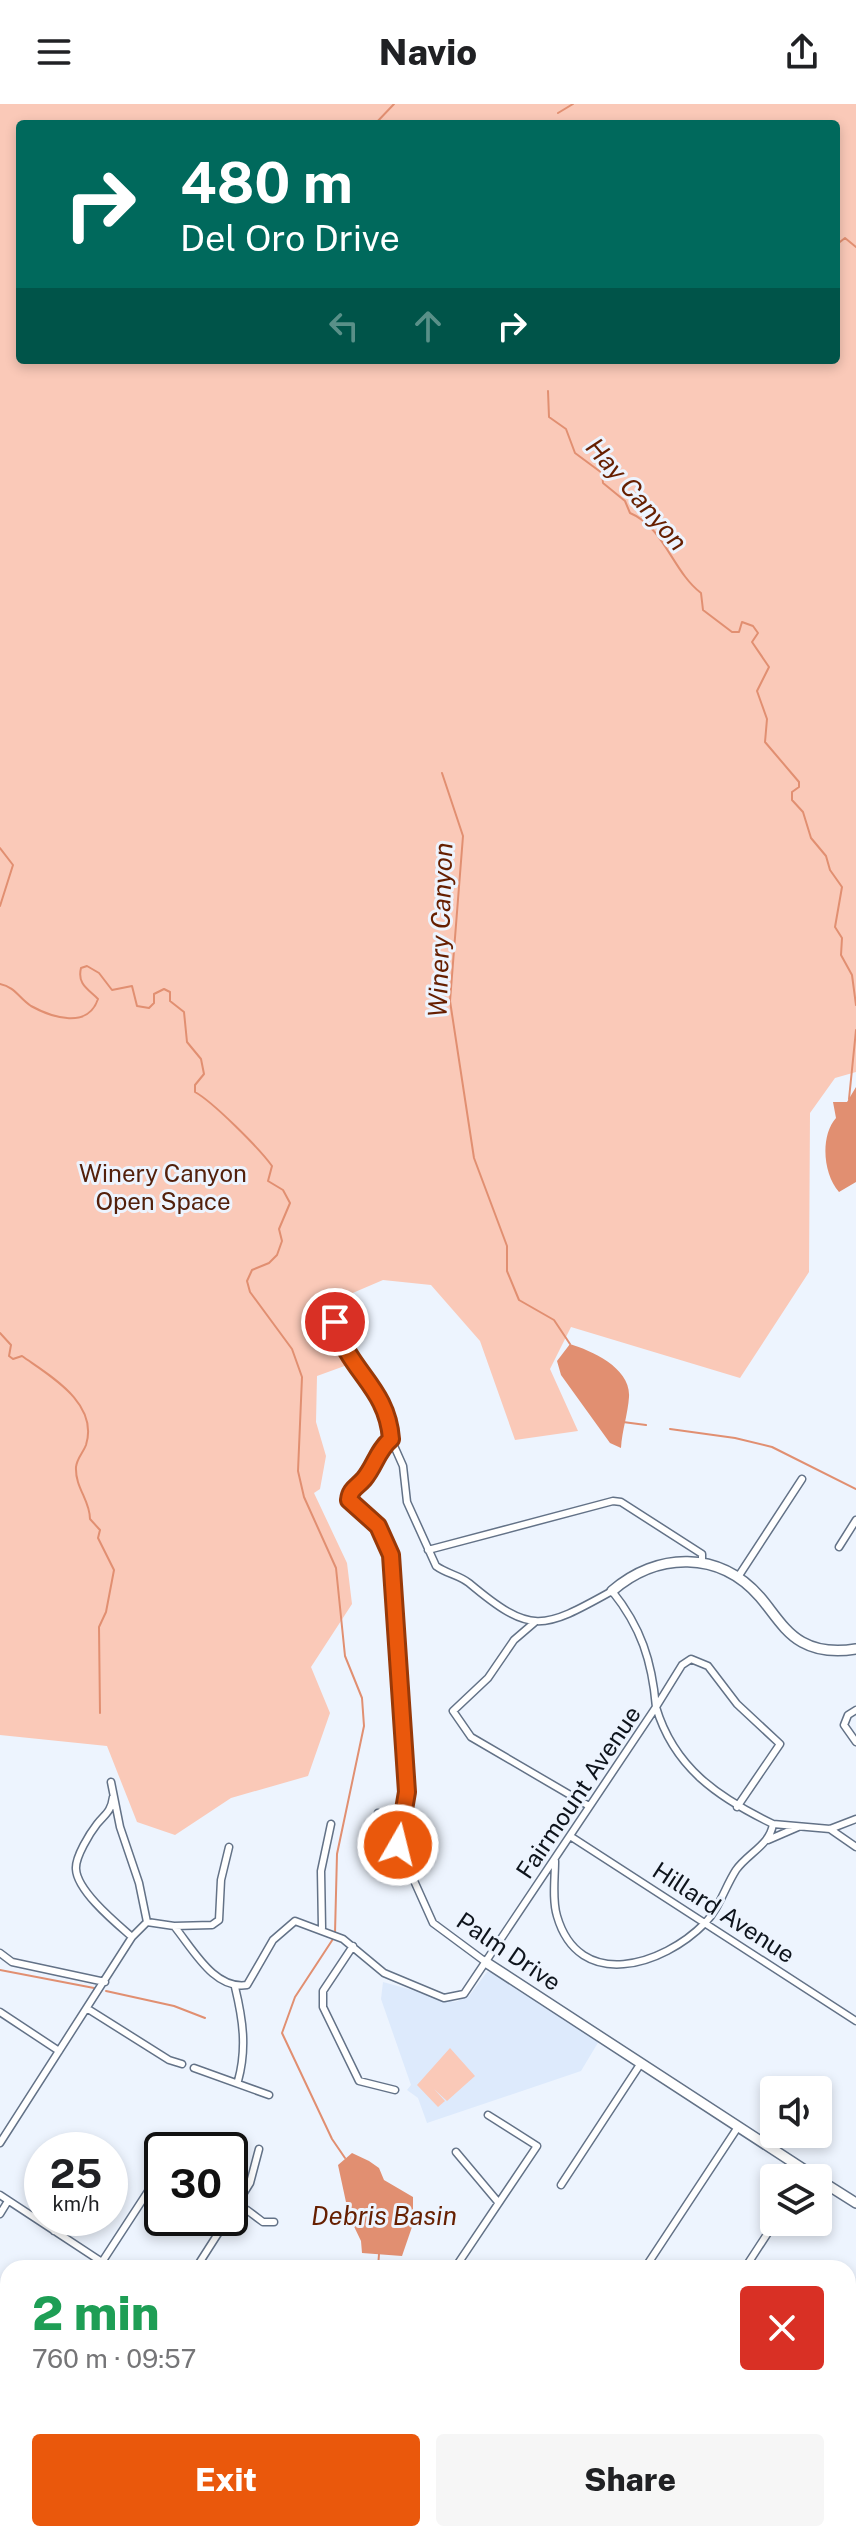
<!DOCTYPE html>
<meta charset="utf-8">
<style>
body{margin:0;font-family:"Public Sans",sans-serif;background:#f6f6f6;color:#202124;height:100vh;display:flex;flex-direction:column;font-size:30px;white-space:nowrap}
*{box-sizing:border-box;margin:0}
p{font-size:26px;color:#757577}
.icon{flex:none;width:44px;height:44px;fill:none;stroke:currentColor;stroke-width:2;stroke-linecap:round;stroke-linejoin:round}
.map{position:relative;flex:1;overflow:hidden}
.side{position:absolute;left:0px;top:2156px;width:856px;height:282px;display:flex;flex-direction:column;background:#fff;border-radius:24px 24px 0 0;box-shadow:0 4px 12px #0003}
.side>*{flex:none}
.guide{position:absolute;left:16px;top:16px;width:824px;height:244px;border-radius:8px;box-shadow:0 4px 12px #0003;background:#00695c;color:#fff;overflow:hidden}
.buttons{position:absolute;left:760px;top:1972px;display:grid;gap:16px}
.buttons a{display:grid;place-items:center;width:72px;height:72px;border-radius:8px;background:#fff;box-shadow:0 4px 12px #0003;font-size:40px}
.speed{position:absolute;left:24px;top:2028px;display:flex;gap:16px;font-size:40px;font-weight:700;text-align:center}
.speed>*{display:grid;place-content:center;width:104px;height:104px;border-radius:50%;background:#fff;box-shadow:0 4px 12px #0003;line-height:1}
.speed small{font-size:20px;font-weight:400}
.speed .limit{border:4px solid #111;border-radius:12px;background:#fff;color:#111}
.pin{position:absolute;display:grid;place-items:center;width:68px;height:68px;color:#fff;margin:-34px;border:4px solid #fff;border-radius:50%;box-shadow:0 2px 8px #0007}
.me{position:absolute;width:88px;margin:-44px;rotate:8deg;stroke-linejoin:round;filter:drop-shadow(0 0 6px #0008)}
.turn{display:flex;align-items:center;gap:28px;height:168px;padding:0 32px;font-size:36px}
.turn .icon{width:104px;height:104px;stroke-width:2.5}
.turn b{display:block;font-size:56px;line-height:68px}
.lanes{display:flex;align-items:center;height:76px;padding:0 32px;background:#0003;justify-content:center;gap:40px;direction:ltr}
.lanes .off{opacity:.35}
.round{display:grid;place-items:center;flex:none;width:84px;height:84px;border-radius:8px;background:#f6f6f6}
.summary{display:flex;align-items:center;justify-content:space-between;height:136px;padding:0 32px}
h1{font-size:48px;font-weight:800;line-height:60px;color:#1e9e55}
.button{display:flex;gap:16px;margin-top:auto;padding:16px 32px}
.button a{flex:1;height:92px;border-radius:8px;background:#ea580c;color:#fff;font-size:32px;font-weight:800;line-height:92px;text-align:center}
.button a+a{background:#f6f6f6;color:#202124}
header{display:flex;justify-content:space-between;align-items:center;height:104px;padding:0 32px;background:#fff;font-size:36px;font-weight:800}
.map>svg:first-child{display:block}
.built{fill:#ddeafc}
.green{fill:#fac9b8;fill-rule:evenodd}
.water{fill:#e18f71}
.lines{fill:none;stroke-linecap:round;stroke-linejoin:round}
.stream{stroke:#e18f71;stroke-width:2}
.street-casing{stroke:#637287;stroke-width:9}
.secondary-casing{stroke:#637287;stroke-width:12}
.street{stroke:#fff;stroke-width:6}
.secondary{stroke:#fff;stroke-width:9}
.route-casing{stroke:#983908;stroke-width:20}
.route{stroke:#ea580c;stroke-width:14}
.labels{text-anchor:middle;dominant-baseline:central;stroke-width:6;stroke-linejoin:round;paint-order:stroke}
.park-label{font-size:24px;fill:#53200b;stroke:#edf4fe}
.street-label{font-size:24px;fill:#0e141c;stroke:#edf4fe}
.water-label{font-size:26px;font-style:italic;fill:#661f00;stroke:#edf4fe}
</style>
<header><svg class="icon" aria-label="menu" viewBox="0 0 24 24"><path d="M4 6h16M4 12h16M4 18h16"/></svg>Navio<svg class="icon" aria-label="share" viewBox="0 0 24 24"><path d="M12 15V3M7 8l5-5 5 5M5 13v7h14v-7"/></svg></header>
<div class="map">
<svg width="856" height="2437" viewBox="0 0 856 2437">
<rect width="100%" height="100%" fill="#edf4fe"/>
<path class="built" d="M487,1868H496L599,1937L581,1967L427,2019L418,1994L407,1986L411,1981L381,1895L383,1878L455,1898L469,1892Z"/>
<path class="green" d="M0,0H856V968L835,974L810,1009L809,1168L740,1274L571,1223L550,1265L578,1327L515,1336L480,1237L431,1181L383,1176L334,1197L332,1203L344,1252L350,1260L317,1272L316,1318L326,1352L320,1385L314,1389L347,1459L352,1500L311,1563L330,1609L308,1672L231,1694L175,1731L137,1718L107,1642L0,1631ZM20,20H836V256H20Z
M450,1944L475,1972L447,1997L434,1985L445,1997L438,2003L417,1981Z"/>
<path class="water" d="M856,983V1078L839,1088C823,1070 820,1032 836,1014L833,998H847Z
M570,1240C592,1247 631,1264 629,1293C628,1309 622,1327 621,1344L610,1339L561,1271L557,1257Z
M352,2049L369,2057L379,2064L384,2076L413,2093V2120L402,2152L362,2149L361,2137L349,2112L338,2061Z"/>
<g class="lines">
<path class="stream" d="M558,9L573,0
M375,20L394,0
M836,141L845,134L856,143
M548,287L549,313L566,325L575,349L602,369L603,379L625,397L630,409C664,423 673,468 701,489L703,506L732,528H739L742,518L753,522L758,529L752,538L769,563L757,587L767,615L765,638L799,678V683L792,688V696L803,708L811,734L826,752L830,766L842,783L835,823L842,834L841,851L852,871L856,901
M442,669L463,732L450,897L474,1054L507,1142V1167L519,1196L554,1216L570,1240
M0,744L13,761L0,802
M0,880C15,883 19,894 31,902C53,914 88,925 98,895C88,885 77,880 81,864L87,862L99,869L112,886L132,882L137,902L149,904L154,899V890L164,885L170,888V897L184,908L187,938L201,955L204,970L195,981V988C213,998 259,1044 272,1062L268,1077L283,1086L290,1099L279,1125L282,1137L277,1151L269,1159L252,1166L247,1177L250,1188L292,1245L302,1273L298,1367L304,1393L336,1464L345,1552L362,1594L364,1622L337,1750L335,1829
M849,995L856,926
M0,1229L11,1241L9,1252L13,1255L22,1252C50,1272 99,1299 86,1341C83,1349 77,1354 76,1363C75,1384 90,1396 90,1415L100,1426L98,1434L114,1466L106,1508L99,1523L100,1609
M623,1318L646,1321
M670,1325L735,1334L772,1343L856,1385
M333,1835L295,1893L282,1929L332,2035L345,2054
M0,1866L94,1884
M106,1887L174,1902L205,1914
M378,2164L379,2150
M0,2344L8,2359
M42,2430L45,2437
M494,2430L500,2437"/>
<g class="street-casing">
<path id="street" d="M391,1335C377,1347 375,1361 364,1375C357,1383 350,1385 349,1396L378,1422L391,1451L407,1688L398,1741L433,1819L487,1859
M839,1443L856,1416
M428,1446L613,1397L621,1398L702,1450V1458
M738,1473L802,1375
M535,1518L514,1536L488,1574L453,1607L471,1633L589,1702
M856,1606L848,1611L844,1621L856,1638
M111,1678L120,1723L139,1779L147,1818
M113,1693C111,1708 105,1710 97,1720C90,1729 75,1753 76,1765C77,1787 116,1819 132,1833
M737,1703L780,1640L737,1600L708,1562L691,1555L682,1561L656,1603C674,1664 719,1694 773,1720
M378,1709L390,1738L398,1741
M830,1725L856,1743
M570,1732L856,1917
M768,1736L798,1723
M555,1757C555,1774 552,1796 557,1812C579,1888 663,1862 705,1819C719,1805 725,1783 736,1766C748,1749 770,1741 773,1720L830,1725L856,1715
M147,1818L174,1822C193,1845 214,1886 247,1881L273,1836L295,1817L343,1835L384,1869L444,1894L464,1890L656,1603C652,1557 641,1523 612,1487C542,1526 531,1531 469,1479C459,1471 447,1470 436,1462L407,1398L403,1362L391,1335L389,1314L380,1293L341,1243L332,1207L335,1198
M174,1822L212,1821L219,1816L221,1776L229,1743
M322,1824L321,1767L331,1720
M353,1842L323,1887V1903L359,1977L395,1986
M0,1849L12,1858L105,1878
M235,1883C243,1916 247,1944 238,1977
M88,1905L169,1956L182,1960
M0,1908L59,1947
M194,1964L269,1991
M0,2039L132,1833L147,1818
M456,2048L498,2098
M561,2081L641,1959
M0,2091L111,2164
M235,2102L247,2106L263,2118H274
M0,2110L8,2097
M230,2111L250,2079L259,2045
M54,2127L63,2114
M102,2158L162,2066
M196,2164L228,2114
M455,2164L537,2042L488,2011
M645,2164L738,2023
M745,2164L775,2118
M848,2201L856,2189
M848,2340L856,2328
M0,2430L8,2418
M286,2437L290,2430
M545,2437L549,2430
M674,2437L680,2430"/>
</g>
<g class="secondary-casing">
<path id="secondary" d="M612,1487C657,1448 719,1446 760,1493C773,1508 784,1528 802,1538C818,1547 838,1548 856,1545
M487,1859L817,2074
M818,2075L856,2099
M0,2276L8,2281
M157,2430L158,2437
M403,2430L414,2437"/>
</g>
<use href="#street" class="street"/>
<use href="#secondary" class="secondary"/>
</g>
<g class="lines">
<g class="route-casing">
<path id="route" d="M335,1218C348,1268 387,1282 391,1335C377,1347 375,1362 364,1375C357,1383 350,1385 349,1396L378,1422L391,1451L407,1688L398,1741"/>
</g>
<use href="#route" class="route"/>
</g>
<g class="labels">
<g class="park-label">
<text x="163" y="1069">Winery Canyon<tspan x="163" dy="28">Open Space</tspan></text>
</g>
<g class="street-label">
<text transform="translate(578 1688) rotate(-56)">Fairmount Avenue</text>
<text transform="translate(724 1808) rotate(33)">Hillard Avenue</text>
<text transform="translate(509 1847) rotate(34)">Palm Drive</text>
</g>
<g class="water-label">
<text transform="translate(637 390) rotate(49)">Hay Canyon</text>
<text transform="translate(440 826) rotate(-88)">Winery Canyon</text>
<text x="384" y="2111">Debris Basin</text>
</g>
</g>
</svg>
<div class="buttons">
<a><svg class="icon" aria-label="sound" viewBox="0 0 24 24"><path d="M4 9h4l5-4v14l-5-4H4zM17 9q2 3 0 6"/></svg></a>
<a><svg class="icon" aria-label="layers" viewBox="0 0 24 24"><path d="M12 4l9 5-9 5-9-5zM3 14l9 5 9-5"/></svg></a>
</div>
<div class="speed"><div>25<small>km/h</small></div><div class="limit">30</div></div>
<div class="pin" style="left:335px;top:1218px;background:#d93025"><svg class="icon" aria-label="arrive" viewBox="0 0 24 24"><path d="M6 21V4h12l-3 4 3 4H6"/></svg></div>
<svg class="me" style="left:398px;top:1741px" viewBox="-20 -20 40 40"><circle r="17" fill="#ea580c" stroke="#fff" stroke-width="3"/><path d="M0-11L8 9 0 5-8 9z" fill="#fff"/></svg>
<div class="guide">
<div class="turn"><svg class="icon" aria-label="right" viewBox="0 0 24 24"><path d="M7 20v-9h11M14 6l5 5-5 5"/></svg><div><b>480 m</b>Del Oro Drive</div></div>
<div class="lanes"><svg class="icon off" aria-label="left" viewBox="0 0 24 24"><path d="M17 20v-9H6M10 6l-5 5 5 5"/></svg><svg class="icon off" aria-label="ahead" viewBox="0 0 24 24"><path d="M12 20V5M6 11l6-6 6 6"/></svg><svg class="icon" aria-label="right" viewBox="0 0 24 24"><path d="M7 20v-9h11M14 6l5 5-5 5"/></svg></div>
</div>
<section class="side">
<div class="summary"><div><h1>2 min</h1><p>760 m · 09:57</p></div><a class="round" style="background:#d93025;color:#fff"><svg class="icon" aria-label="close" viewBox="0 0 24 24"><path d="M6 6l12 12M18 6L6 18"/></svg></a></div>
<div class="button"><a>Exit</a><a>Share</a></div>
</section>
</div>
